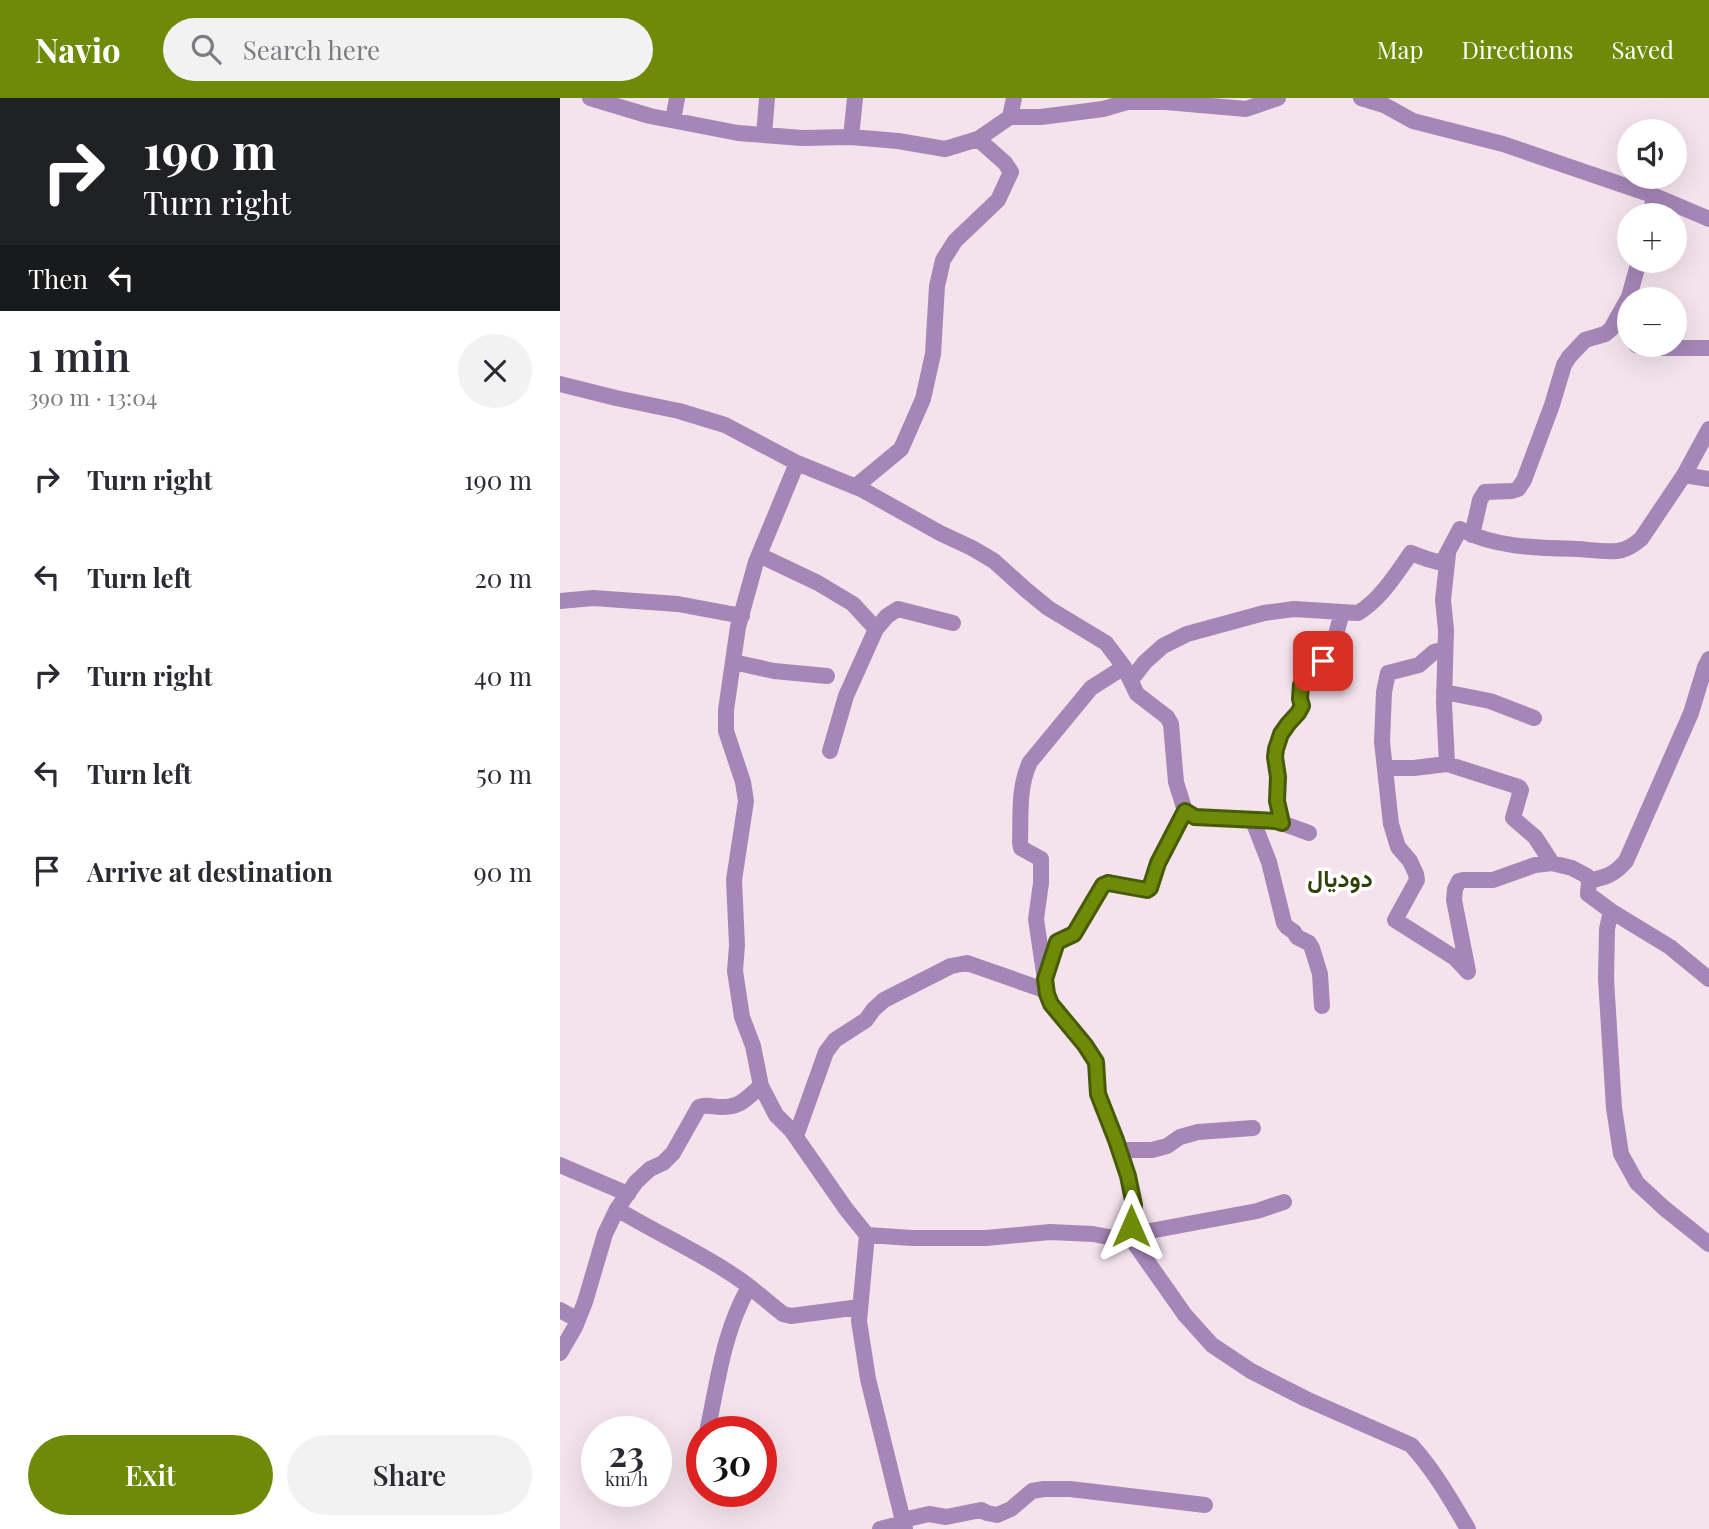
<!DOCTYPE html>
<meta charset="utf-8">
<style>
body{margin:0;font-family:"Playfair Display",Vazirmatn,serif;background:#f2f2f3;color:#2b2b33;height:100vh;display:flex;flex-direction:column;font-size:26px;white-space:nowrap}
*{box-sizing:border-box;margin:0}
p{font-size:23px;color:#7c7c81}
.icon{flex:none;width:38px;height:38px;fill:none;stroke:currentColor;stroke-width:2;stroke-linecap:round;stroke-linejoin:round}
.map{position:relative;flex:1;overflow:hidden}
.side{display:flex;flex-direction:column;background:#fff;width:560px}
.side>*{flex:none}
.guide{background:#202124;color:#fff;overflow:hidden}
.tools{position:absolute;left:1057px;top:21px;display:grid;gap:14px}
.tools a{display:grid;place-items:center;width:70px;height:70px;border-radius:50%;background:#fff;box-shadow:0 7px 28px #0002;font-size:35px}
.speed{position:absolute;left:21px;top:1318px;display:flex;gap:14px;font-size:35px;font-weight:700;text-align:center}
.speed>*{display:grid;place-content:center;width:91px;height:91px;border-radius:50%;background:#fff;box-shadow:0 7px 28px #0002;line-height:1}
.speed small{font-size:18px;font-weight:400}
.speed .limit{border:10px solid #d22;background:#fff;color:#111}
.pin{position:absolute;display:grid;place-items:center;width:60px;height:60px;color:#fff;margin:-30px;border-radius:14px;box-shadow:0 4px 10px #0006}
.me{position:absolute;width:77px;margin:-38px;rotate:0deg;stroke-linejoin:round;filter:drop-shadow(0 0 5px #0008)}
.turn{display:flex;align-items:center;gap:24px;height:147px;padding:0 28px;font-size:32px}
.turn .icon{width:91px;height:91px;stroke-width:2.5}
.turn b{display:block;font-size:49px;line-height:60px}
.then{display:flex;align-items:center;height:66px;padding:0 28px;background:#0003;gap:14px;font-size:26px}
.round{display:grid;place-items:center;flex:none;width:74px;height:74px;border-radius:37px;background:#f2f2f3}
.head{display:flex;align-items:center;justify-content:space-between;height:119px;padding:0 28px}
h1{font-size:42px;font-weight:600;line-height:52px}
.cta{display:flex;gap:14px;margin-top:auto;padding:14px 28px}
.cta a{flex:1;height:80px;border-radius:42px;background:#6d8b09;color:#fff;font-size:28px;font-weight:600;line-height:80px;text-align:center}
.cta a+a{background:#f2f2f3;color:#2b2b33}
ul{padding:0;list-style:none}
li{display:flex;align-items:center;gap:21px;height:98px;padding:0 28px}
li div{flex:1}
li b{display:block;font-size:26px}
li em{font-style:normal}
header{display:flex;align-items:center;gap:42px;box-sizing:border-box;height:98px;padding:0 35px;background:#6d8b09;color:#fff}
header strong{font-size:33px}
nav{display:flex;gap:38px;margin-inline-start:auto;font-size:24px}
.search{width:490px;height:63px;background:#f2f2f3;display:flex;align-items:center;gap:18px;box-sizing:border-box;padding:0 24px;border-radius:38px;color:#7c7c81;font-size:26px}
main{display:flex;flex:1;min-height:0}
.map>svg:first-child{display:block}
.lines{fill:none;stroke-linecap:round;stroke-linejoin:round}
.minor{stroke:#a686b7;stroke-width:16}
.route-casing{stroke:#475a06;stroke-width:18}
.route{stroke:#6d8b09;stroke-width:12}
.labels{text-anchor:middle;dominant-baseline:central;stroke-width:7;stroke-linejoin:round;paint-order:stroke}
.quarter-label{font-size:24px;font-weight:bold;fill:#314007;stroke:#fff}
</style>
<header>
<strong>Navio</strong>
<div class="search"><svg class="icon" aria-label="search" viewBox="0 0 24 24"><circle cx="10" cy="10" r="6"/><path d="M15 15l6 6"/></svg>Search here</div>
<nav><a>Map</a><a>Directions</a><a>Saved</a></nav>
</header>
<main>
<section class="side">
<div class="guide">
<div class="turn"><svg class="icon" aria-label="right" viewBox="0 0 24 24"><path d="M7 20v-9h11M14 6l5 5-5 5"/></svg><div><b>190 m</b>Turn right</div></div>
<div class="then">Then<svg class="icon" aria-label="left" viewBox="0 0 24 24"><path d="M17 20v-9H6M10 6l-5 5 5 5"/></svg></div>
</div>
<div class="head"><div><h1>1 min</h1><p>390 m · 13:04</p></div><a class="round"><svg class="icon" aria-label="close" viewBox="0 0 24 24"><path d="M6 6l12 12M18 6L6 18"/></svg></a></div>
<ul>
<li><svg class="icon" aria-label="right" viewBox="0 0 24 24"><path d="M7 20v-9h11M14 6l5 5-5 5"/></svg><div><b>Turn right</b></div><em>190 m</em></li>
<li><svg class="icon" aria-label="left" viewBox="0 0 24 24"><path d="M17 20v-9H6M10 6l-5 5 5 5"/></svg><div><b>Turn left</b></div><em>20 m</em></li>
<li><svg class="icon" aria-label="right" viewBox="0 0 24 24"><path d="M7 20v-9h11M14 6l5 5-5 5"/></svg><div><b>Turn right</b></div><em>40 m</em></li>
<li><svg class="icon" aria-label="left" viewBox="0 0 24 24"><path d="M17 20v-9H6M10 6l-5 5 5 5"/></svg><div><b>Turn left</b></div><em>50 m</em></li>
<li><svg class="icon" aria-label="arrive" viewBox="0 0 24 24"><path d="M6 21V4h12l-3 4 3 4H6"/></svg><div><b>Arrive at destination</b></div><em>90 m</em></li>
</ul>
<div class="cta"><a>Exit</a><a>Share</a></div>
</section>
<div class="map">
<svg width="1149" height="1431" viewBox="0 0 1149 1431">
<rect width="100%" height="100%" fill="#f4e3ed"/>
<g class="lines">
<path class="minor" d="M30,0L90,18L178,35L242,40L291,39L338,43L385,51L418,41L450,19H481L543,11L567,4H606L686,11L718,0
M801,0L824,7L853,23L943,46L1095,98L1149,121
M450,19L454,0
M113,22L117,0
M204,37L207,0
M291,39L295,0
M1089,117L1095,98
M1076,247L1096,250H1149
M0,286L56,300L119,313L165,327L237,365L301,391L380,435L412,450L434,463L465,491L488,510L546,545L564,569L577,596L607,619L611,626L616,684L625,713L635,719L716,723L749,735
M237,365L196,464L178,529L166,612V633L183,684L186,703L174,782L177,847L175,873L182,919L193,948L201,988L216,1017L231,1032L286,1111L307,1137
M1124,377L1149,381
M295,389L341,351L363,301L373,256L377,188L383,162L395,143L438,102L451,74L445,65L418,41
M912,437L920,402L925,394L952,393L958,391L964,382L992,307L1004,267L1009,259L1025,242L1045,236L1051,231L1069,199L1079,163
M888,456L883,502L886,532L884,605L887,666L959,689L961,692L953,720L975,739L992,765
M199,457L258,485L293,506L316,531
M0,503L33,500L118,506L182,518
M885,551L874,554L859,567L828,575L824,594L822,644L831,726L838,749L850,763L856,776L857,782L835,822L895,860L908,874
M173,564L214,573L267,578
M571,582L585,564L603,548L627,536L704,515L734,511L798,515C821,501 836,476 851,455L867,461L882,465L900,431C936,450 979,450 1018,451C1031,452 1045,454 1057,453C1067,452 1074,447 1081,441L1124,377L1149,331
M884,594L930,603L974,620
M270,653L286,598L316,531L327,518L338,511L393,525
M826,670H854L887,666
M693,723L709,764L724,825L727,829L734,834L737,839L749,845L752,850L760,876L762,908
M722,725L717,703L718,679L715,659L716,651L721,637L728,626L739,615L742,608L740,601L741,587L750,574L763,563L767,556L774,544L782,514
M1029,783C1046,779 1054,777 1066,763L1131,615L1145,569L1149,561
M1051,813L1047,831L1046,881L1054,1010L1061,1056L1077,1085L1104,1110L1149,1146
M908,873L894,802L895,791L899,783L903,782H933L975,767L992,765L1012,770L1027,778L1029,784L1028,796L1051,813L1110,849L1149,881
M484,875L476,821L481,785V761L461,750L460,744C461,718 458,689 470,664L531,590L564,569
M236,1038L266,954L275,942L306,922L313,912L324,902L391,868L407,865L487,893
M560,1052H592L607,1048L620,1039L638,1034L693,1030
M0,1067L68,1096
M724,1104L697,1113L590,1133L568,1136L625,1217L652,1247L691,1273L746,1301L851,1347C874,1372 891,1402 908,1431
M57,1111C96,1135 138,1153 176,1179C193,1190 207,1204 223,1216L231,1218L300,1209
M0,1212L18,1222
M0,1255L15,1229L25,1204L45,1136L57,1111L76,1084L90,1071L103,1065L113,1055L139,1009C147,1006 153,1009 161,1009C182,1009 186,1000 201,988
M147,1334C158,1284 163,1234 189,1189
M343,1422L369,1416L386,1419L421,1412L427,1415L437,1417L451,1411L472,1393L484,1391H510L645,1407
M320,1431L344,1425
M345,1431L308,1281L299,1223L307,1137L352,1140H426L490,1134L533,1136L559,1141L568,1136L571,1128L574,1107L568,1078L557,1042L538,996L536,964L525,948L491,906L487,896L485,881L497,844L514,836L543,787L548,784L587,792L590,790L598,765L625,713"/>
</g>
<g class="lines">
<g class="route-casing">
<path id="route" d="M571,1128L574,1107L568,1078L556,1042L538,996L536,964L525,947L491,906L487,896L485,881L497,844L514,836L543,787L548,785L587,792L590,790L598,765L625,713L635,719L716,723L722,725L717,703L718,679L715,659L716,651L721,636L728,626L738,615L742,608L740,601L741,587L751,574L763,563"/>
</g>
<use href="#route" class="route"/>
</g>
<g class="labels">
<g class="quarter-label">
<text x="780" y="779">دودیال</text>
</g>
</g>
</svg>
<div class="tools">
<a><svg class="icon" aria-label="sound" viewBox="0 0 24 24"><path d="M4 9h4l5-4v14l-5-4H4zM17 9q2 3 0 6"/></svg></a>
<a>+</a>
<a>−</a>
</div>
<div class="speed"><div>23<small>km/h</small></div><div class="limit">30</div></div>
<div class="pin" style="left:763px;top:563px;background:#d93025"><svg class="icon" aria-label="arrive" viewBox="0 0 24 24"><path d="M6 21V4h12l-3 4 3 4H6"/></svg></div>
<svg class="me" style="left:571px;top:1128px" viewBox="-20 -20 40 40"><path d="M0-17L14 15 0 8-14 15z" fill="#6d8b09" stroke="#fff" stroke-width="4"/></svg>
</div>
</main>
